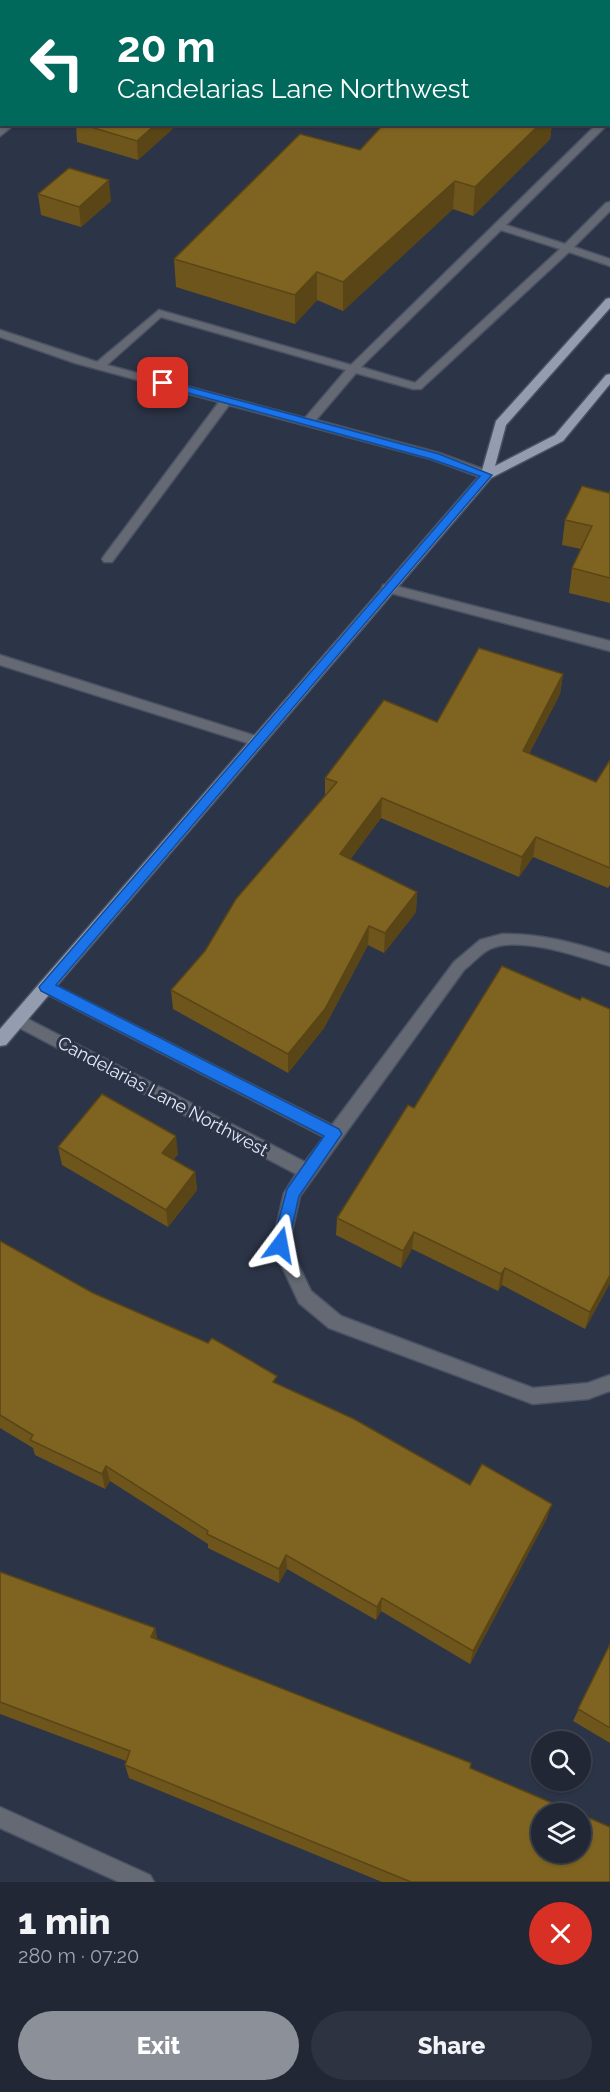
<!DOCTYPE html>
<meta charset="utf-8">
<style>
body{margin:0;font-family:Raleway,sans-serif;background:#2d3341;color:#f1f3f6;height:100vh;display:flex;flex-direction:column;font-size:22px;white-space:nowrap}
*{box-sizing:border-box;margin:0}
p{font-size:20px;color:#a2a5ad}
.icon{flex:none;width:33px;height:33px;fill:none;stroke:currentColor;stroke-width:2;stroke-linecap:round;stroke-linejoin:round}
.map{position:relative;height:1882px;overflow:hidden}
.drawer{display:flex;flex-direction:column;background:#212735;flex:1}
.drawer>*{flex:none}
.top-card{position:absolute;left:0px;top:0px;width:610px;height:126px;box-shadow:0 2px 4px #0004,0 0 0 2px #3e4450;background:#00695c;color:#fff;overflow:hidden}
.tools{position:absolute;left:531px;top:1731px;display:grid;gap:12px}
.tools a{display:grid;place-items:center;width:60px;height:60px;border-radius:50%;background:#212735;box-shadow:0 2px 4px #0004,0 0 0 2px #3e4450;font-size:30px}
.pin{position:absolute;display:grid;place-items:center;width:51px;height:51px;color:#fff;margin:-26px;border-radius:12px;box-shadow:0 3px 9px #0006}
.me{position:absolute;width:66px;margin:-33px;rotate:13deg;stroke-linejoin:round;filter:drop-shadow(0 0 4px #0008)}
.turn{display:flex;align-items:center;gap:21px;height:126px;padding:0 18px;font-size:27px}
.turn .icon{width:78px;height:78px;stroke-width:2.5}
.turn b{display:block;font-size:42px;line-height:51px}
.round{display:grid;place-items:center;flex:none;width:63px;height:63px;border-radius:32px;background:#2d3341}
.head{display:flex;align-items:center;justify-content:space-between;height:102px;padding:0 18px}
h1{font-size:36px;font-weight:800;line-height:45px}
.action{display:flex;gap:12px;margin-top:auto;padding:12px 18px}
.action a{flex:1;height:69px;border-radius:36px;background:#8c9099;color:#fff;font-size:24px;font-weight:800;line-height:69px;text-align:center}
.action a+a{background:#2d3341;color:#f1f3f6}
.map>svg:first-child{display:block}
.lines{fill:none;stroke-linecap:round;stroke-linejoin:round}
.minor-casing{stroke:#495163;stroke-width:3}
.major-casing{stroke:#495163;stroke-width:3}
.minor{fill:#656973;fill-rule:evenodd}
.major{fill:#949db0;fill-rule:evenodd}
.wall{fill:#6d551c}
.shaded-wall{fill:#594516}
.building{fill:#7f6320;stroke:#594516;stroke-width:1.5}
.route{fill:#1a73e8;stroke:#114b97;stroke-width:1.5}
.labels{text-anchor:middle;dominant-baseline:central;stroke-width:6;stroke-linejoin:round;paint-order:stroke}
.street-label{font-size:18px;fill:#e3e9f5;stroke:#2c3447}
</style>
<div class="map">
<svg width="610" height="1882" viewBox="0 0 610 1882">
<rect width="100%" height="100%" fill="#2c3447"/>
<g class="lines">
<g class="minor-casing">
<path id="minor" d="M159,0H168L158,2Z
M4,124H15L0,136V128Z
M597,124H608L506,225L565,244L606,203L610,202V211L574,247L610,259V266L569,252L421,389H413L356,373L316,420L439,453L491,472V478H483L431,459L229,405L112,562H104L102,559L104,556L219,402L75,363L0,337V330L97,362L159,310L351,365ZM501,230L560,249L415,383L361,367ZM161,317L346,370L305,418L107,365Z
M388,584L610,641V651L383,591L382,588L383,585Z
M0,655L262,738L264,741L257,746L0,665Z
M502,934C540,933 575,943 610,954V966C580,957 520,935 490,949C480,954 472,964 464,970L300,1196L289,1245L311,1291L341,1316L533,1388L588,1383L610,1375V1391L588,1399L533,1404L329,1328L299,1303L272,1245L284,1193L296,1174L12,1024L9,1020L12,1016L17,1014L22,1016L305,1162L324,1137L41,991L38,987L41,983H51L332,1125L454,962L480,940Z
M0,1807L150,1875L154,1882H119L0,1828Z"/>
</g>
<g class="major-casing">
<path id="major" d="M610,298V308L506,425L495,466L555,435L606,375L610,374V384L563,441L491,478L6,1045L0,1046V1029L481,474L496,421L606,299Z"/>
</g>
<use href="#minor" class="minor"/>
<use href="#major" class="major"/>
</g>
<path class="wall" d="M76,124H178L138,160L77,142Z
M384,124H552L550,139L473,216L453,209L343,311L317,300L295,324L176,287L174,259L360,150Z
M38,194L111,201L81,227L41,215Z
M610,491V603L569,593L572,568L581,549L562,545L565,520L609,493Z
M563,674L560,694L529,754L596,782L610,760V885L608,888L533,857L519,877L381,818L350,859L417,892L416,912L384,953L368,945L324,1028L288,1073L173,1009L171,990L205,951L325,796V778L437,722Z
M580,1000L610,1009V1283L585,1329L502,1285L498,1291L412,1249L401,1268L336,1235L337,1218L414,1108Z
M58,1147L178,1154L173,1160L195,1172L197,1190L168,1227L62,1165Z
M0,1241L93,1293L277,1384L470,1485L547,1518L470,1664L381,1611L376,1620L287,1569L279,1583L208,1548V1544L110,1481L105,1489L35,1455L33,1448L0,1428Z
M0,1572L155,1628L157,1639L470,1768L610,1882H382L129,1778L125,1765L126,1761L0,1714Z
M610,1644V1743L573,1721Z"/>
<path class="shaded-wall" d="M352,0H366V2H351Z
M610,26V50L609,51V27Z
M156,124H178L138,160L137,141Z
M540,124H552L550,139L473,216L475,187Z
M109,180L111,201L81,227L79,207Z
M455,181L453,209L343,311V282Z
M317,272V300L295,324V295Z
M563,674L560,694L520,771L523,751Z
M382,798L381,818L340,874V854Z
M536,837L533,857L519,877L522,857Z
M417,892L416,912L384,953L385,933Z
M369,926L368,945L324,1028L288,1073V1054Z
M176,1136L178,1154L164,1171L162,1153Z
M195,1172L197,1190L168,1227L166,1210Z
M414,1232L412,1249L401,1268L403,1251Z
M505,1268L502,1285L498,1291L501,1274Z
M610,1275V1283L585,1329L590,1312Z
M106,1466L110,1481L105,1489L102,1474Z
M552,1504L547,1518L470,1664L473,1651Z
M286,1555L287,1569L279,1583V1569Z
M382,1598L381,1611L376,1620L377,1607Z
M155,1628L158,1643L151,1637Z"/>
<path class="building" d="M237,0H352L351,2H235Z
M438,0H444L449,2H437Z
M474,0H610V26L609,27V2H472Z
M81,124H156L137,141Z
M384,124H540L475,187L455,181L343,282L317,272L295,295L174,259L300,134L360,150Z
M69,168L109,180L79,207L38,194Z
M582,486L609,493L610,491V578L572,568L592,526L565,520Z
M479,648L563,674L523,751L596,782L610,760V868L536,837L522,857L382,798L340,854L417,892L385,933L369,926L325,1009L288,1054L171,990L205,951L236,899L337,782L325,778L384,700L437,722Z
M502,966L580,1000L582,997L610,1009V1275L590,1312L505,1268L501,1274L414,1232L403,1251L337,1218L408,1105L414,1108Z
M102,1094L176,1136L162,1153L195,1172L166,1210L58,1147Z
M0,1241L93,1293L208,1343L212,1338L277,1376L273,1382L354,1419L470,1485L482,1464L552,1504L473,1651L382,1598L377,1607L286,1555L279,1569L207,1534L208,1531L106,1466L102,1474L30,1440L33,1435L0,1415Z
M0,1572L155,1628L151,1637L471,1763L470,1768L578,1814H542V1852H580V1814L610,1827V1882H411L125,1765L130,1751L0,1702Z
M610,1644V1728L578,1709Z"/>
<path class="route" d="M163,380L439,454L492,475L56,985L339,1129L342,1134L339,1138L299,1196L288,1245L286,1250L280,1252L275,1250L272,1245L287,1189L324,1136L41,991L39,987L480,476L431,459L159,385V381Z"/>
<g class="labels">
<g class="street-label">
<text transform="translate(163 1096) rotate(28)">Candelarias Lane Northwest</text>
</g>
</g>
</svg>
<div class="tools">
<a><svg class="icon" aria-label="search" viewBox="0 0 24 24"><circle cx="10" cy="10" r="6"/><path d="M15 15l6 6"/></svg></a>
<a><svg class="icon" aria-label="layers" viewBox="0 0 24 24"><path d="M12 4l9 5-9 5-9-5zM3 14l9 5 9-5"/></svg></a>
</div>
<div class="pin" style="left:163px;top:383px;background:#d93025"><svg class="icon" aria-label="arrive" viewBox="0 0 24 24"><path d="M6 21V4h12l-3 4 3 4H6"/></svg></div>
<svg class="me" style="left:280px;top:1245px" viewBox="-20 -20 40 40"><path d="M0-17L14 15 0 8-14 15z" fill="#1a73e8" stroke="#fff" stroke-width="4"/></svg>
<div class="top-card">
<div class="turn"><svg class="icon" aria-label="left" viewBox="0 0 24 24"><path d="M17 20v-9H6M10 6l-5 5 5 5"/></svg><div><b>20 m</b>Candelarias Lane Northwest</div></div>
</div>
</div>
<section class="drawer">
<div class="head"><div><h1>1 min</h1><p>280 m · 07:20</p></div><a class="round" style="background:#d93025;color:#fff"><svg class="icon" aria-label="close" viewBox="0 0 24 24"><path d="M6 6l12 12M18 6L6 18"/></svg></a></div>
<div class="action"><a>Exit</a><a>Share</a></div>
</section>
